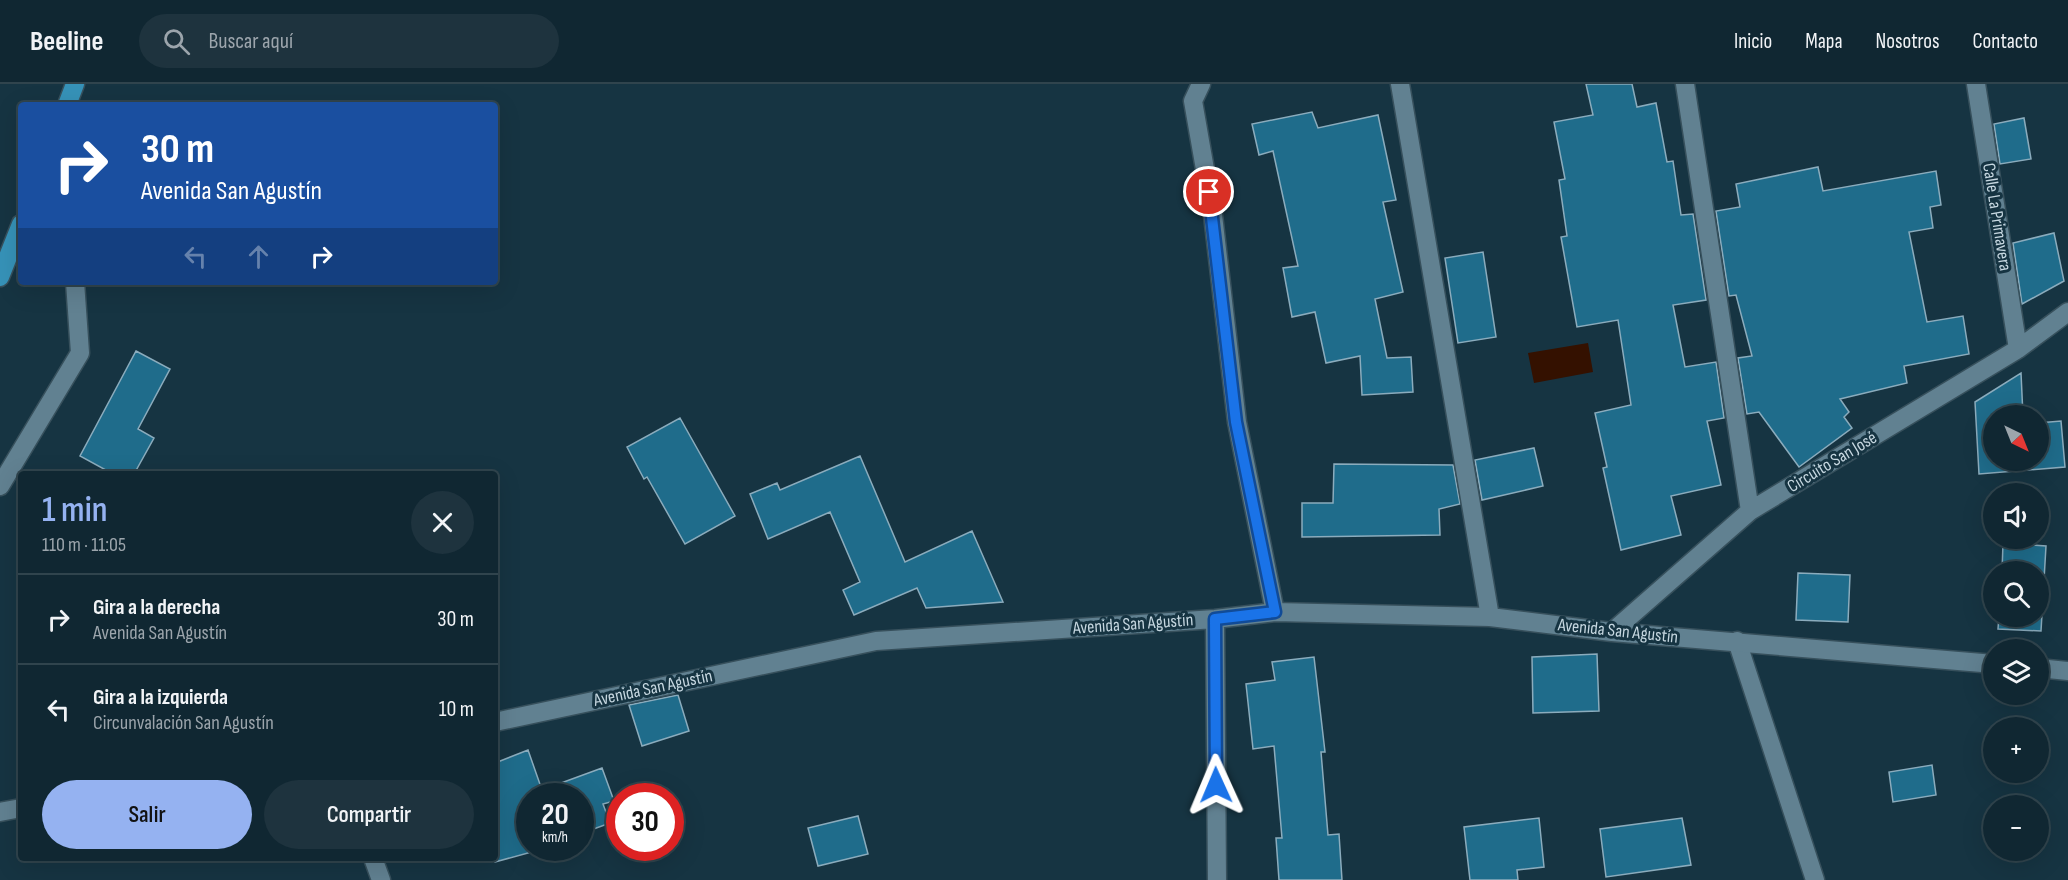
<!DOCTYPE html>
<html lang="es">
<meta charset="utf-8">
<style>
body{margin:0;font-family:"Sofia Sans Condensed",sans-serif;background:#1e333e;color:#f1f3f6;height:100vh;display:flex;flex-direction:column;font-size:22px;white-space:nowrap}
*{box-sizing:border-box;margin:0}
p{font-size:20px;color:#9ca5ac}
.icon{flex:none;width:33px;height:33px;fill:none;stroke:currentColor;stroke-width:2;stroke-linecap:round;stroke-linejoin:round}
.map{position:relative;flex:1;overflow:hidden}
.panel{position:absolute;left:18px;top:387px;width:480px;height:390px;display:flex;flex-direction:column;background:#102732;border-radius:6px;box-shadow:0 6px 24px #0002,0 0 0 2px #30444d}
.panel>*{flex:none}
.banner{position:absolute;left:18px;top:18px;width:480px;height:183px;border-radius:6px;box-shadow:0 6px 24px #0002,0 0 0 2px #30444d;background:#1a4fa0;color:#fff;overflow:hidden}
.needle{width:39px;rotate:137deg}
.fabs{position:absolute;left:1983px;top:321px;display:grid;gap:12px}
.fabs a{display:grid;place-items:center;width:66px;height:66px;border-radius:50%;background:#102732;box-shadow:0 6px 24px #0002,0 0 0 2px #30444d;font-size:30px}
.speed{position:absolute;left:516px;top:699px;display:flex;gap:12px;font-size:30px;font-weight:700;text-align:center}
.speed>*{display:grid;place-content:center;width:78px;height:78px;border-radius:50%;background:#102732;box-shadow:0 6px 24px #0002,0 0 0 2px #30444d;line-height:1}
.speed small{font-size:15px;font-weight:400}
.speed .limit{border:9px solid #d22;background:#fff;color:#111}
.pin{position:absolute;display:grid;place-items:center;width:51px;height:51px;color:#fff;margin:-26px;border:3px solid #fff;border-radius:50%;box-shadow:0 2px 6px #0007}
.me{position:absolute;width:66px;margin:-33px;rotate:359deg;stroke-linejoin:round;filter:drop-shadow(0 0 4px #0008)}
.turn{display:flex;align-items:center;gap:21px;height:126px;padding:0 24px;font-size:27px}
.turn .icon{width:78px;height:78px;stroke-width:2.5}
.turn b{display:block;font-size:42px;line-height:51px}
.lanes{display:flex;align-items:center;height:57px;padding:0 24px;background:#0003;justify-content:center;gap:30px;direction:ltr}
.lanes .off{opacity:.35}
.round{display:grid;place-items:center;flex:none;width:63px;height:63px;border-radius:32px;background:#1e333e}
.overview{display:flex;align-items:center;justify-content:space-between;height:102px;padding:0 24px}
h1{font-size:36px;font-weight:600;line-height:45px;color:#95b2f1}
.cta{display:flex;gap:12px;margin-top:auto;padding:12px 24px}
.cta a{flex:1;height:69px;border-radius:36px;background:#95b2f1;color:#111;font-size:24px;font-weight:600;line-height:69px;text-align:center}
.cta a+a{background:#1e333e;color:#f1f3f6}
ul{padding:0;list-style:none}
li{display:flex;align-items:center;gap:18px;height:90px;padding:0 24px;border-top:2px solid #30444d}
li div{flex:1}
li b{display:block;font-size:22px}
li em{font-style:normal}
header{display:flex;align-items:center;gap:36px;box-sizing:border-box;height:84px;padding:0 30px;background:#102732;border-bottom:2px solid #30444d}
header strong{font-size:28px}
nav{display:flex;gap:33px;margin-inline-start:auto;font-size:21px}
.search{width:420px;height:54px;background:#1e333e;display:flex;align-items:center;gap:15px;box-sizing:border-box;padding:0 21px;border-radius:33px;color:#9ca5ac;font-size:22px}
.map>svg:first-child{display:block}
.water{fill:#341100}
.building{fill:#1f6c8b;stroke:#8bacbd;stroke-width:1.5}
.lines{fill:none;stroke-linecap:round;stroke-linejoin:round}
.lane-casing{stroke:#37505c;stroke-width:21}
.street-casing{stroke:#37505c;stroke-width:21}
.highway-casing{stroke:#37505c;stroke-width:21}
.lane{stroke:#618191;stroke-width:18}
.street{stroke:#618191;stroke-width:18}
.highway{stroke:#3692b8;stroke-width:18}
.route-casing{stroke:#114b97;stroke-width:15}
.route{stroke:#1a73e8;stroke-width:10}
.labels{text-anchor:middle;dominant-baseline:central;stroke-width:6;stroke-linejoin:round;paint-order:stroke}
.street-label{font-size:18px;fill:#c6d7e0;stroke:#163442}
</style>
<header>
<strong>Beeline</strong>
<div class="search"><svg class="icon" aria-label="search" viewBox="0 0 24 24"><circle cx="10" cy="10" r="6"/><path d="M15 15l6 6"/></svg>Buscar aquí</div>
<nav><a>Inicio</a><a>Mapa</a><a>Nosotros</a><a>Contacto</a></nav>
</header>
<div class="map">
<svg width="2068" height="796" viewBox="0 0 2068 796">
<rect width="100%" height="100%" fill="#163442"/>
<path class="water" d="M1588,259L1593,288L1534,299L1528,269Z"/>
<path class="building" d="M1586,0H1632L1637,23L1656,19L1667,78L1673,77L1681,131L1693,130L1706,216L1673,221L1685,283L1716,278L1724,334L1707,337L1721,401L1671,412L1681,451L1621,466L1603,384L1607,383L1595,329L1631,321L1618,236L1577,243L1561,153L1567,152L1559,96L1565,95L1554,38L1593,31Z
M1312,28L1318,44L1378,31L1396,116L1383,118L1403,208L1375,215L1387,274L1411,273L1413,308L1362,311L1360,272L1326,279L1315,228L1292,233L1283,184L1298,182L1273,67L1259,71L1252,40Z
M2024,34L2031,75L2000,80L1994,40Z
M1818,83L1823,107L1936,87L1941,121L1930,123L1933,144L1909,148L1927,238L1963,232L1969,270L1904,282L1907,299L1840,315L1849,328L1844,333L1852,344L1799,383L1759,328L1747,330L1738,274L1752,272L1736,211L1729,212L1716,127L1740,123L1736,100Z
M2054,149L2064,197L2022,220L2013,159Z
M1483,168L1496,253L1458,259L1445,174Z
M136,267L170,285L138,345L154,354L134,390H113L80,372Z
M2021,289L2023,332H1994V376H2038V339L2061,337L2065,383L1979,390L1975,318Z
M680,334L735,432L685,460L647,393L644,395L627,363Z
M1534,364L1543,402L1482,416L1475,376Z
M860,372L905,478L972,447L1003,518L926,524L917,504L854,531L843,506L860,498L830,428L768,455L750,410L777,399L780,406Z
M1334,380L1453,381L1460,420L1439,425L1440,451L1302,453V419H1333Z
M2003,459L2046,462L2041,547L1998,545L1999,532H2038V488H2002Z
M1798,489L1850,491L1848,538L1796,536Z
M1597,570L1599,627L1533,629L1532,573Z
M1314,573L1325,668H1321L1328,751L1339,750L1342,796H1279L1276,754H1282L1274,662L1253,665L1246,600L1275,596L1272,578Z
M678,611L689,647L642,662L629,621Z
M528,666L542,706L602,684L614,717L603,720L610,739L580,750V712H530V764H546L495,778V679Z
M1932,681L1936,711L1893,718L1889,688Z
M858,732L868,770L818,782L808,744Z
M1539,734L1544,783L1517,786L1518,796H1470L1464,743Z
M1682,734L1691,781L1606,793L1600,745Z"/>
<g class="lines">
<g class="lane-casing">
<path id="lane" d="M0,402L80,269L75,198
M1737,557L1815,796"/>
</g>
<g class="street-casing">
<path id="street" d="M1201,0L1193,17L1213,131L1237,338L1275,528
M1400,0L1490,533
M1685,0L1750,427
M1976,0L2018,265
M1215,535L1217,796
M1612,548L1750,427L2018,265L2068,228
M2038,584L2068,587
M495,638L876,557L1215,535L1275,528L1490,533L1612,548L1994,580
M0,728L21,724
M373,774L381,796"/>
</g>
<g class="highway-casing">
<path id="highway" d="M67,21L75,0
M0,193L21,140"/>
</g>
<use href="#lane" class="lane"/>
<use href="#street" class="street"/>
<use href="#highway" class="highway"/>
</g>
<g class="lines">
<g class="route-casing">
<path id="route" d="M1209,108L1236,338L1275,528L1215,535L1216,701"/>
</g>
<use href="#route" class="route"/>
</g>
<g class="labels">
<g class="street-label">
<text transform="translate(1997 133) rotate(81)">Calle La Primavera</text>
<text transform="translate(1832 378) rotate(-31)">Circuito San José</text>
<text transform="translate(1133 540) rotate(-4)">Avenida San Agustín</text>
<text transform="translate(1618 547) rotate(6)">Avenida San Agustín</text>
<text transform="translate(653 604) rotate(-12)">Avenida San Agustín</text>
</g>
</g>
</svg>
<div class="fabs">
<a><svg class="needle" viewBox="-14 -14 28 28"><path d="M0-13l5 13h-10z" fill="#e53935"/><path d="M0 13l5-13h-10z" fill="#9ca5ac"/></svg></a>
<a><svg class="icon" aria-label="sound" viewBox="0 0 24 24"><path d="M4 9h4l5-4v14l-5-4H4zM17 9q2 3 0 6"/></svg></a>
<a><svg class="icon" aria-label="search" viewBox="0 0 24 24"><circle cx="10" cy="10" r="6"/><path d="M15 15l6 6"/></svg></a>
<a><svg class="icon" aria-label="layers" viewBox="0 0 24 24"><path d="M12 4l9 5-9 5-9-5zM3 14l9 5 9-5"/></svg></a>
<a>+</a>
<a>−</a>
</div>
<div class="speed"><div>20<small>km/h</small></div><div class="limit">30</div></div>
<div class="pin" style="left:1209px;top:108px;background:#d93025"><svg class="icon" aria-label="arrive" viewBox="0 0 24 24"><path d="M6 21V4h12l-3 4 3 4H6"/></svg></div>
<svg class="me" style="left:1216px;top:701px" viewBox="-20 -20 40 40"><path d="M0-17L14 15 0 8-14 15z" fill="#1a73e8" stroke="#fff" stroke-width="4"/></svg>
<div class="banner">
<div class="turn"><svg class="icon" aria-label="right" viewBox="0 0 24 24"><path d="M7 20v-9h11M14 6l5 5-5 5"/></svg><div><b>30 m</b>Avenida San Agustín</div></div>
<div class="lanes"><svg class="icon off" aria-label="left" viewBox="0 0 24 24"><path d="M17 20v-9H6M10 6l-5 5 5 5"/></svg><svg class="icon off" aria-label="ahead" viewBox="0 0 24 24"><path d="M12 20V5M6 11l6-6 6 6"/></svg><svg class="icon" aria-label="right" viewBox="0 0 24 24"><path d="M7 20v-9h11M14 6l5 5-5 5"/></svg></div>
</div>
<section class="panel">
<div class="overview"><div><h1>1 min</h1><p>110 m · 11:05</p></div><a class="round"><svg class="icon" aria-label="close" viewBox="0 0 24 24"><path d="M6 6l12 12M18 6L6 18"/></svg></a></div>
<ul>
<li><svg class="icon" aria-label="right" viewBox="0 0 24 24"><path d="M7 20v-9h11M14 6l5 5-5 5"/></svg><div><b>Gira a la derecha</b><p>Avenida San Agustín</p></div><em>30 m</em></li>
<li><svg class="icon" aria-label="left" viewBox="0 0 24 24"><path d="M17 20v-9H6M10 6l-5 5 5 5"/></svg><div><b>Gira a la izquierda</b><p>Circunvalación San Agustín</p></div><em>10 m</em></li>
</ul>
<div class="cta"><a>Salir</a><a>Compartir</a></div>
</section>
</div>
